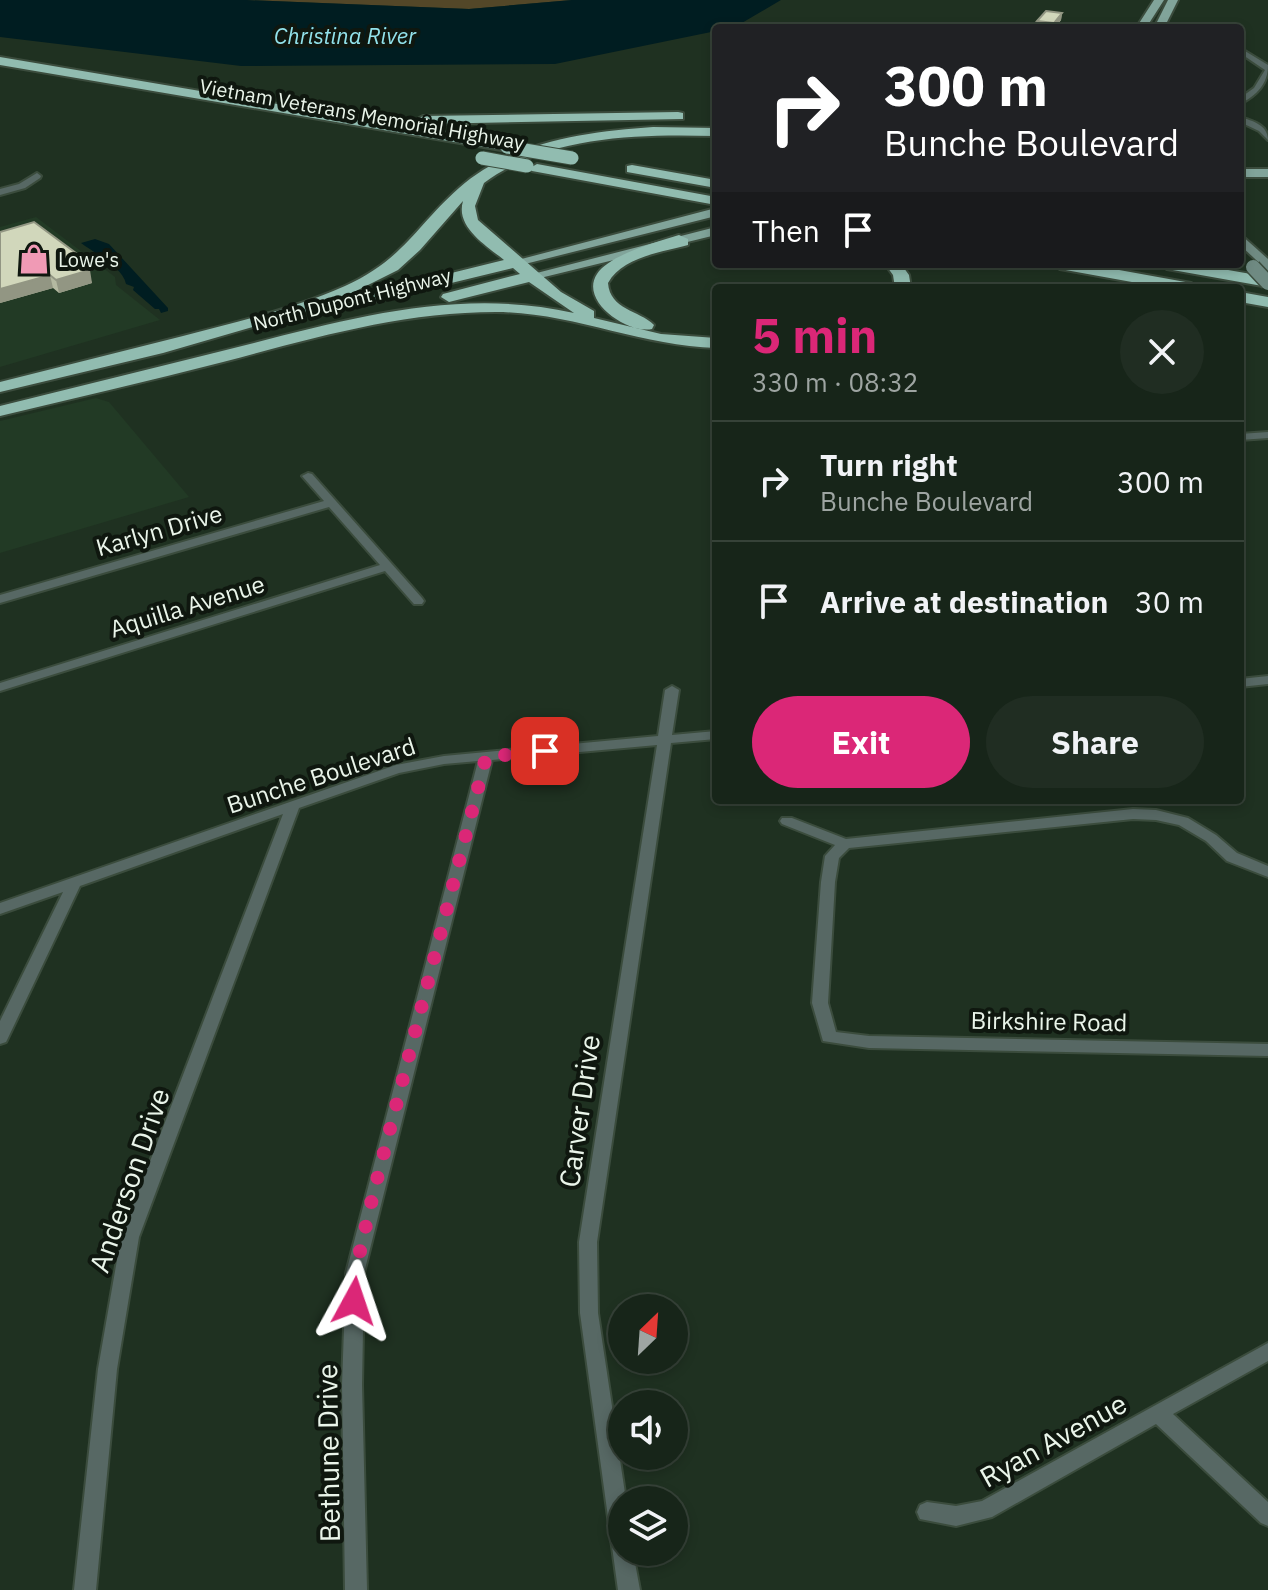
<!DOCTYPE html>
<meta charset="utf-8">
<style>
body{margin:0;font-family:"IBM Plex Sans",sans-serif;background:#202d22;color:#f1f3f6;height:100vh;display:flex;flex-direction:column;font-size:30px;white-space:nowrap}
*{box-sizing:border-box;margin:0}
p{font-size:26px;color:#9ea5a2}
.icon{flex:none;width:44px;height:44px;fill:none;stroke:currentColor;stroke-width:2;stroke-linecap:round;stroke-linejoin:round}
.map{position:relative;flex:1;overflow:hidden}
.sheet{position:absolute;left:712px;top:284px;width:532px;height:520px;display:flex;flex-direction:column;background:#172519;border-radius:8px;box-shadow:0 4px 12px #0003,0 0 0 2px #364238}
.sheet>*{flex:none}
.top-card{position:absolute;left:712px;top:24px;width:532px;height:244px;border-radius:8px;box-shadow:0 4px 12px #0003,0 0 0 2px #364238;background:#202124;color:#fff;overflow:hidden}
.needle{width:52px;rotate:25deg}
.controls{position:absolute;left:608px;top:1294px;display:grid;gap:16px}
.controls a{display:grid;place-items:center;width:80px;height:80px;border-radius:50%;background:#172519;box-shadow:0 4px 12px #0003,0 0 0 2px #364238;font-size:40px}
.pin{position:absolute;display:grid;place-items:center;width:68px;height:68px;color:#fff;margin:-34px;border-radius:16px;box-shadow:0 4px 12px #0006}
.me{position:absolute;width:88px;margin:-44px;rotate:5deg;stroke-linejoin:round;filter:drop-shadow(0 0 6px #0008)}
.turn{display:flex;align-items:center;gap:28px;height:168px;padding:0 40px;font-size:36px}
.turn .icon{width:104px;height:104px;stroke-width:2.5}
.turn b{display:block;font-size:56px;line-height:68px}
.then{display:flex;align-items:center;height:76px;padding:0 40px;background:#0003;gap:16px;font-size:30px}
.round{display:grid;place-items:center;flex:none;width:84px;height:84px;border-radius:42px;background:#202d22}
.head{display:flex;align-items:center;justify-content:space-between;height:136px;padding:0 40px}
h1{font-size:48px;font-weight:700;line-height:60px;color:#db2777}
.action{display:flex;gap:16px;margin-top:auto;padding:16px 40px}
.action a{flex:1;height:92px;border-radius:48px;background:#db2777;color:#fff;font-size:32px;font-weight:700;line-height:92px;text-align:center}
.action a+a{background:#202d22;color:#f1f3f6}
ul{padding:0;list-style:none}
li{display:flex;align-items:center;gap:24px;height:120px;padding:0 40px;border-top:2px solid #364238}
li div{flex:1}
li b{display:block;font-size:30px}
li em{font-style:normal}
.map>svg:first-child{display:block}
.built{fill:#223a25}
.green{fill:#534728}
.water{fill:#001d21}
.lines{fill:none;stroke-linecap:round;stroke-linejoin:round}
.street-casing{stroke:#3b4c3d;stroke-width:4}
.secondary-casing{stroke:#3b4c3d;stroke-width:4}
.primary-casing{stroke:#3b4c3d;stroke-width:4}
.highway-casing{stroke:#3b4c3d;stroke-width:4}
.street{fill:#576864;fill-rule:evenodd}
.secondary{fill:#6f8a82;fill-rule:evenodd}
.primary{fill:#81a49a;fill-rule:evenodd}
.highway{fill:#91bcb0;fill-rule:evenodd}
.secondary-bridge-casing{stroke:#3b4c3d;stroke-width:17;stroke-linecap:butt}
.highway-bridge-casing{stroke:#3b4c3d;stroke-width:15;stroke-linecap:butt}
.secondary-bridge{stroke:#6f8a82;stroke-width:14}
.highway-bridge{stroke:#91bcb0;stroke-width:13}
.wall{fill:#b4b9a1}
.shaded-wall{fill:#929683}
.building{fill:#d1d7bb;stroke:#929683;stroke-width:2}
.route{stroke:#db2777;stroke-width:14;stroke-dasharray:0 25.2}
.labels{text-anchor:middle;dominant-baseline:central;stroke-width:8;stroke-linejoin:round;paint-order:stroke}
.far-street-label{font-size:20px;fill:#eaf5ea;stroke:#0f170f}
.far-poi-label{font-size:20px;fill:#eaf5ea;stroke:#0f170f;text-anchor:start}
.far-water-label{font-size:22px;font-style:italic;fill:#92e2eb;stroke:#0f170f}
.street-label{font-size:24px;fill:#eaf5ea;stroke:#0f170f}
.near-street-label{font-size:28px;fill:#eaf5ea;stroke:#0f170f}
</style>
<div class="map">
<svg width="1268" height="1590" viewBox="0 0 1268 1590">
<rect width="100%" height="100%" fill="#1f3121"/>
<path class="built" d="M36,217L115,277L116,285L160,320L0,367V227Z
M96,398L109,402L189,497L0,553V421Z"/>
<path class="green" d="M246,0H572L469,9Z"/>
<path class="water" d="M0,0H246L469,9L572,0H781L735,27L716,28V31L555,64L241,66L0,37Z
M95,239L109,244L168,308V311L161,313L159,309H155L133,290L134,287L126,284C123,267 94,253 81,243Z"/>
<g class="lines">
<g class="street-casing">
<path id="street" d="M1240,48L1268,65C1268,84 1257,95 1240,104V98L1254,88L1265,70L1240,53Z
M1240,117C1253,121 1268,125 1268,140L1259,131L1240,122Z
M37,173L41,176L40,178L25,188L0,195V189L19,184Z
M1268,432V438L1240,440V434Z
M308,473L312,474L422,598L424,601L422,604H414L385,571L0,691V683L380,565L329,507L0,603V595L324,501L302,476Z
M1268,676V684L1240,687V679Z
M672,686L679,690L672,735L716,731V739L671,743L597,1242L598,1313L626,1500H622V1552H633L640,1590H618L580,1313L579,1242L657,745L492,760L364,1273L362,1385L367,1590H345L342,1385L346,1273L478,761L444,764L399,773L299,808L139,1237L117,1369L96,1590H74L98,1369L121,1237L283,814L80,886L8,1038L6,1042L0,1044V1021L63,892L0,914V903L396,765L444,756L658,736L665,690Z
M1133,809L1156,810L1188,818L1216,835L1237,853L1268,866V877L1227,861L1206,841L1179,825L1156,820L1133,819L849,848L839,858L835,882L828,1003L836,1032L869,1036L1268,1044V1056L869,1048L823,1041L812,1003L821,882L825,856L835,845L782,824L780,821L782,818H792L846,839Z
M1268,1343V1361L1173,1414L1268,1502V1526L1261,1523L1156,1424L992,1517L956,1526L920,1519L917,1512L920,1505L927,1502L956,1506L982,1501Z"/>
</g>
<g class="secondary-casing">
<path id="secondary" d="M1240,234L1268,259V271L1240,245Z"/>
</g>
<g class="primary-casing">
<path id="primary" d="M1154,0H1164L1146,28H1136Z
M1168,0H1178L1164,28H1154Z
M1240,169H1268V177H1240Z
M716,208V216L517,266L510,262Z
M716,227V235L532,280L525,276Z"/>
</g>
<g class="highway-casing">
<path id="highway" d="M0,57L507,143L514,147L507,151L0,65Z
M678,112L683,113V119L423,124L416,120L423,116Z
M653,127L716,128V136C639,134 548,135 484,183L475,206L478,220L561,292L594,311V318L661,334L716,338V348C641,346 570,312 496,312C402,312 313,338 223,362C149,381 74,398 0,416V406C71,388 143,371 214,353C333,324 450,285 574,313L529,282L449,302L441,297L443,294L520,274L513,268L344,309L338,307L336,304L338,301L504,260C487,246 455,227 463,201L420,250L398,270L328,305L163,353L0,392V382C61,367 122,351 183,336C237,322 293,309 345,286C404,259 415,227 459,188C512,141 586,132 653,127Z
M537,164L716,197V205L532,171L530,168Z
M632,165L716,180V188L627,172V166Z
M679,235L688,239V245C662,252 622,257 608,283C610,310 639,310 654,325L652,329C628,334 579,301 597,274C610,254 658,242 679,235Z
M885,264H901L909,275L911,288H895L893,275Z
M1052,264H1086L1191,283L1199,288H1165L1060,269Z
M1159,264H1194L1268,277V287L1167,269Z
M1240,292L1268,297V307L1240,302Z"/>
</g>
<use href="#street" class="street"/>
<use href="#secondary" class="secondary"/>
<use href="#primary" class="primary"/>
<use href="#highway" class="highway"/>
<g class="secondary-bridge-casing">
<path id="secondary-bridge" d="M1253,267L1268,283"/>
</g>
<g class="highway-bridge-casing">
<path id="highway-bridge" d="M507,147L572,158
M482,158L527,166"/>
</g>
<use href="#secondary-bridge" class="secondary-bridge"/>
<use href="#highway-bridge" class="highway-bridge"/>
</g>
<path class="wall" d="M1062,13L1061,20L1055,28H1036L1037,21Z
M0,232L85,266L92,283L59,293L53,288L0,303Z"/>
<path class="shaded-wall" d="M1062,13L1061,20L1055,28H1053L1054,23Z
M84,259L86,271L90,270L92,283L59,293L56,280L79,261Z
M50,275L53,288L0,303V289Z"/>
<path class="building" d="M1046,11L1062,13L1054,23L1037,21Z
M34,222L84,259L79,261L90,270L56,280L50,275L0,289V232Z"/>
<g class="lines">
<path class="route" d="M354,1301L355,1273L373,1195L486,757L545,751"/>
</g>
<defs>
<g id="shop-bare" transform="scale(2.4)"><path d="M-5-2.5h2.3a2.7 3.5 0 0 1 5.4 0H5L5.5 6h-11ZM-1.5-2.5h3a1.5 2.3 0 0 0-3 0Z" fill="#f09ab5" stroke="#0f170f" stroke-width="2.5" paint-order="stroke"/></g>
</defs>
<g fill-rule="evenodd">
<use href="#shop-bare" x="34" y="259"/>
</g>
<g class="labels">
<g class="far-street-label">
<text transform="translate(362 114) rotate(10)">Vietnam Veterans Memorial Highway</text>
<text transform="translate(352 299) rotate(-14)">North Dupont Highway</text>
</g>
<g class="far-poi-label">
<text x="58" y="259">Lowe's</text>
</g>
<g class="far-water-label">
<text x="345" y="35">Christina River</text>
</g>
<g class="street-label">
<text transform="translate(159 530) rotate(-16)">Karlyn Drive</text>
<text transform="translate(187 606) rotate(-17)">Aquilla Avenue</text>
<text transform="translate(321 775) rotate(-18)">Bunche Boulevard</text>
<text transform="translate(1049 1021) rotate(1)">Birkshire Road</text>
</g>
<g class="near-street-label">
<text transform="translate(579 1111) rotate(-82)">Carver Drive</text>
<text transform="translate(129 1180) rotate(-71)">Anderson Drive</text>
<text transform="translate(1053 1440) rotate(-29)">Ryan Avenue</text>
<text transform="translate(328 1453) rotate(-91)">Bethune Drive</text>
</g>
</g>
</svg>
<div class="controls">
<a><svg class="needle" viewBox="-14 -14 28 28"><path d="M0-13l5 13h-10z" fill="#e53935"/><path d="M0 13l5-13h-10z" fill="#9ea5a2"/></svg></a>
<a><svg class="icon" aria-label="sound" viewBox="0 0 24 24"><path d="M4 9h4l5-4v14l-5-4H4zM17 9q2 3 0 6"/></svg></a>
<a><svg class="icon" aria-label="layers" viewBox="0 0 24 24"><path d="M12 4l9 5-9 5-9-5zM3 14l9 5 9-5"/></svg></a>
</div>
<div class="pin" style="left:545px;top:751px;background:#d93025"><svg class="icon" aria-label="arrive" viewBox="0 0 24 24"><path d="M6 21V4h12l-3 4 3 4H6"/></svg></div>
<svg class="me" style="left:354px;top:1301px" viewBox="-20 -20 40 40"><path d="M0-17L14 15 0 8-14 15z" fill="#db2777" stroke="#fff" stroke-width="4"/></svg>
<div class="top-card">
<div class="turn"><svg class="icon" aria-label="right" viewBox="0 0 24 24"><path d="M7 20v-9h11M14 6l5 5-5 5"/></svg><div><b>300 m</b>Bunche Boulevard</div></div>
<div class="then">Then<svg class="icon" aria-label="arrive" viewBox="0 0 24 24"><path d="M6 21V4h12l-3 4 3 4H6"/></svg></div>
</div>
<section class="sheet">
<div class="head"><div><h1>5 min</h1><p>330 m · 08:32</p></div><a class="round"><svg class="icon" aria-label="close" viewBox="0 0 24 24"><path d="M6 6l12 12M18 6L6 18"/></svg></a></div>
<ul>
<li><svg class="icon" aria-label="right" viewBox="0 0 24 24"><path d="M7 20v-9h11M14 6l5 5-5 5"/></svg><div><b>Turn right</b><p>Bunche Boulevard</p></div><em>300 m</em></li>
<li><svg class="icon" aria-label="arrive" viewBox="0 0 24 24"><path d="M6 21V4h12l-3 4 3 4H6"/></svg><div><b>Arrive at destination</b></div><em>30 m</em></li>
</ul>
<div class="action"><a>Exit</a><a>Share</a></div>
</section>
</div>
